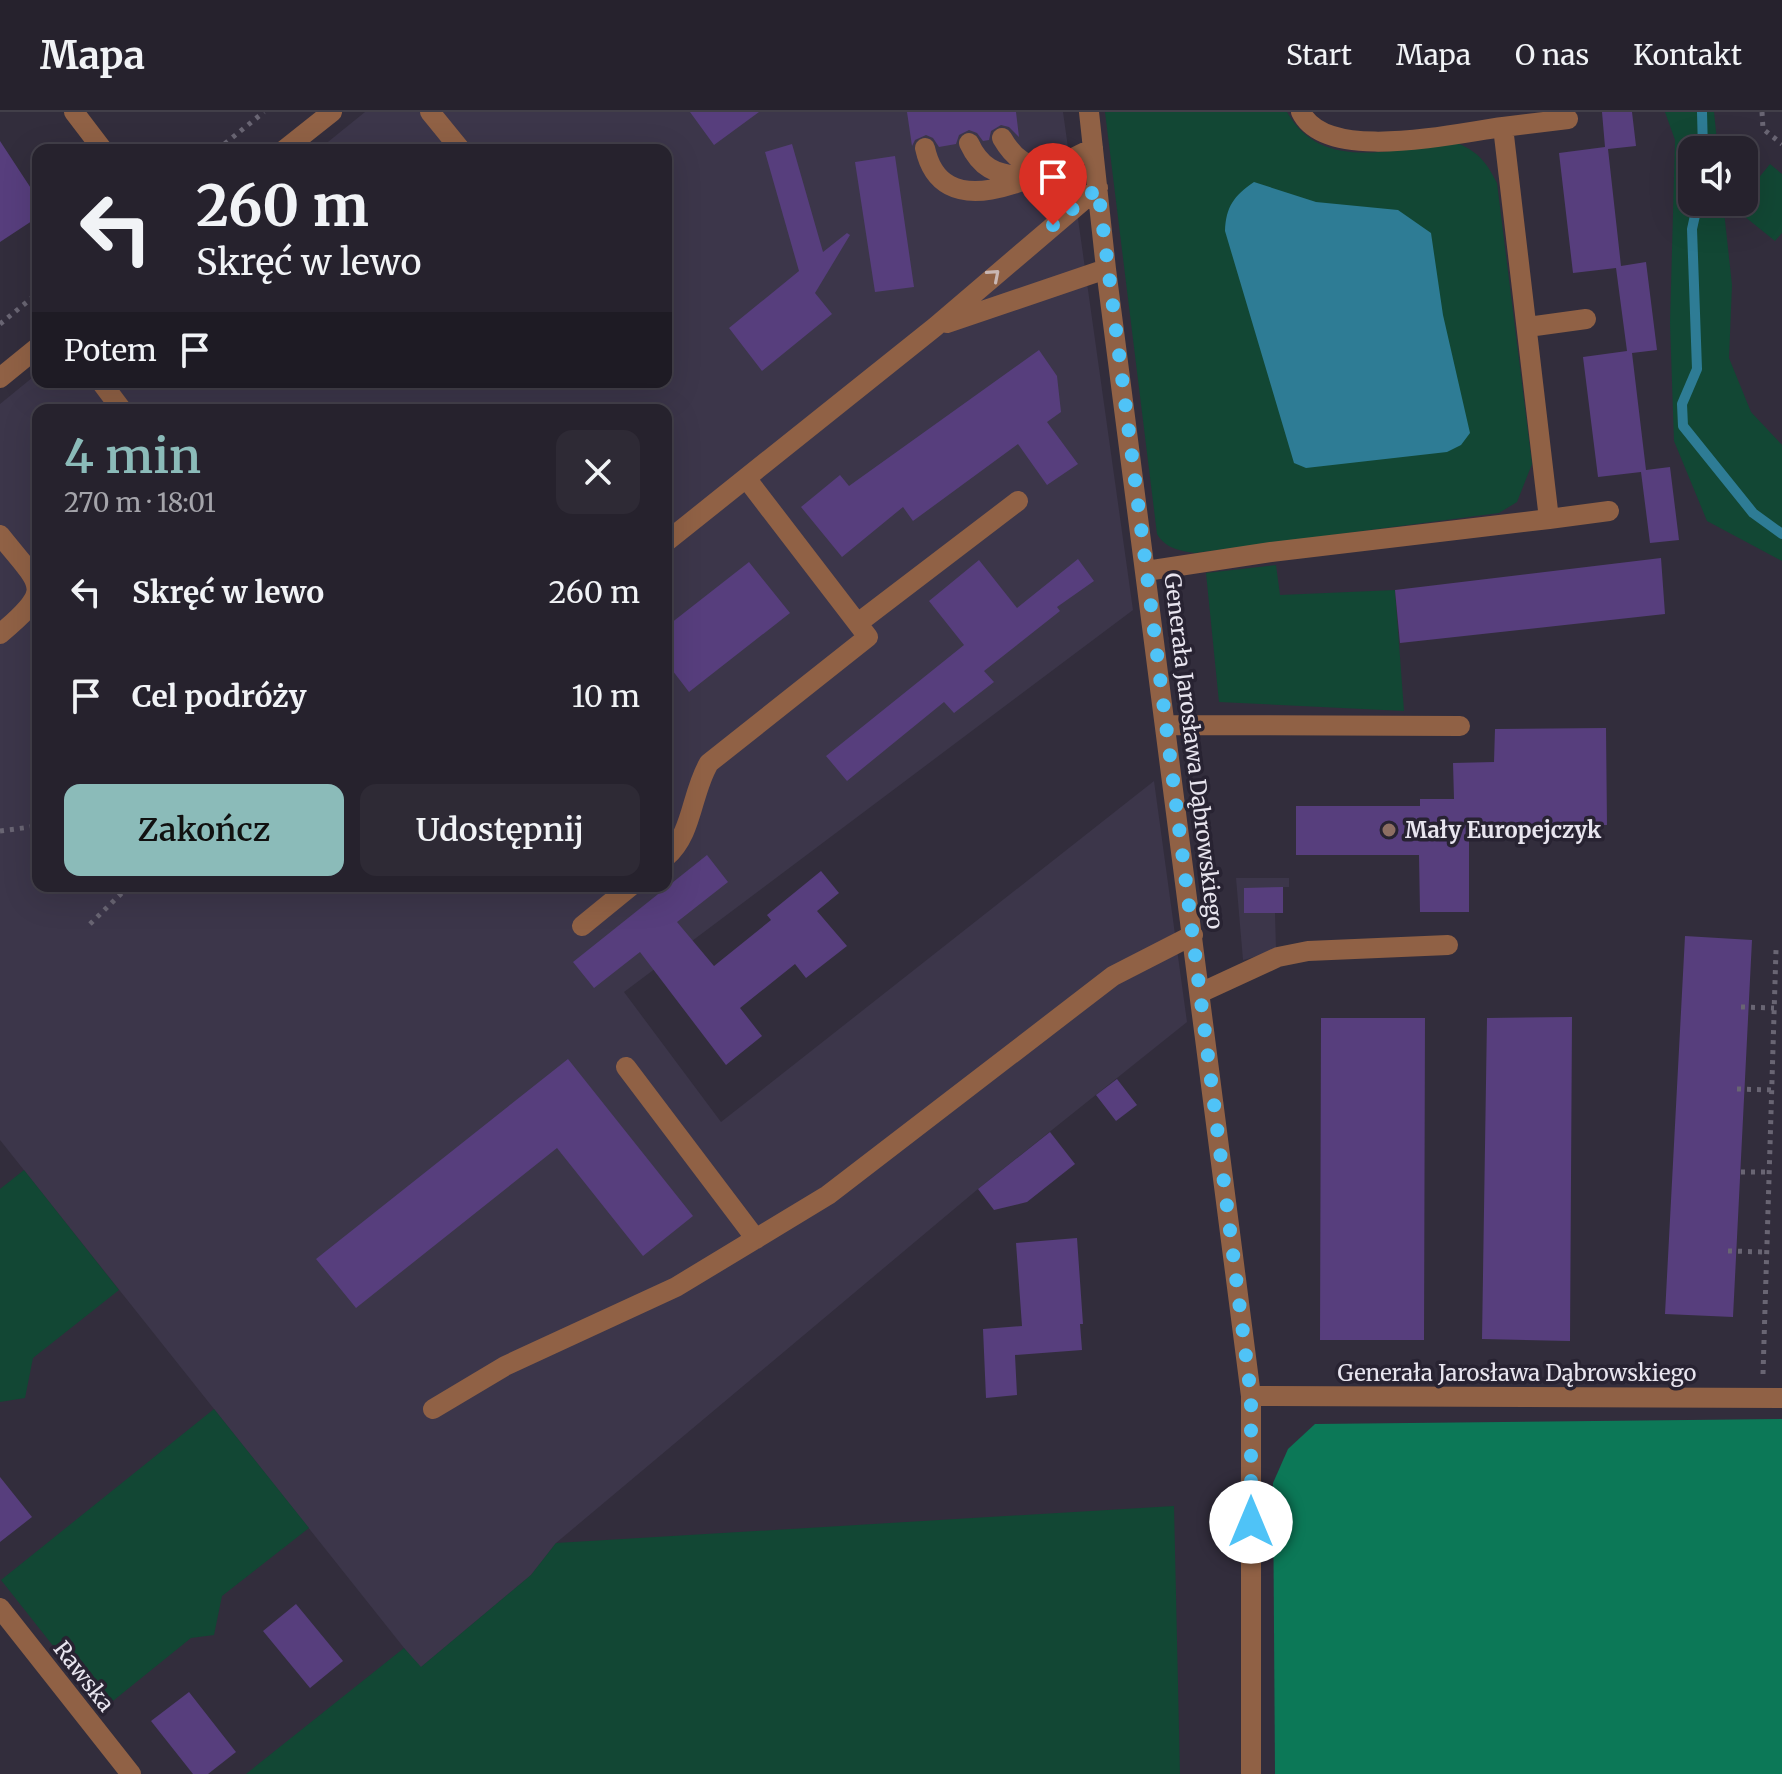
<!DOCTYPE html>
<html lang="pl">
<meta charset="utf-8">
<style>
body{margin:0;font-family:Merriweather,serif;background:#2e2a35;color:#f1f3f6;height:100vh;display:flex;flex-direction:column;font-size:30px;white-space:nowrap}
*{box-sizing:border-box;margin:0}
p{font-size:26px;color:#a4a4aa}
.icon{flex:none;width:44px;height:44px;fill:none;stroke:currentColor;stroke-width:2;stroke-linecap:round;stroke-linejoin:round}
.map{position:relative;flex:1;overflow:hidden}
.sheet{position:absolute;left:32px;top:292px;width:640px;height:488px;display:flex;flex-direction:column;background:#26222d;border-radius:16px;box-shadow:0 8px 32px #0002,0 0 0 2px #423f49}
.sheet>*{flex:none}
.top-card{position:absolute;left:32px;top:32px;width:640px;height:244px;border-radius:16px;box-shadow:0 8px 32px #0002,0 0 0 2px #423f49;background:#26222d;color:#f1f3f6;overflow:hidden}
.tools{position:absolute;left:1678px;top:24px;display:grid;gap:16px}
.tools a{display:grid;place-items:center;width:80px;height:80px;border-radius:16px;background:#26222d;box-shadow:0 8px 32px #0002,0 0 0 2px #423f49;font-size:40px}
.pin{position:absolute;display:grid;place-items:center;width:68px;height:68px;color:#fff;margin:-82px -34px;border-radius:50% 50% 50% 0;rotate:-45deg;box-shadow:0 0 8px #0007}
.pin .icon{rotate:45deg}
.me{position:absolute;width:88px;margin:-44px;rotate:0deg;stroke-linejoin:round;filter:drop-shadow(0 0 6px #0008)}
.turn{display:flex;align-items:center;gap:28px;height:168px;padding:0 32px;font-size:36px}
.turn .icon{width:104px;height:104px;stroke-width:2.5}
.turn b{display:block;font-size:56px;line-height:68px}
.then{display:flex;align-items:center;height:76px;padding:0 32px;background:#0003;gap:16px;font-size:30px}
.round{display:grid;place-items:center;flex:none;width:84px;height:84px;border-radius:16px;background:#2e2a35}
.headline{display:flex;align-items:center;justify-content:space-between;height:136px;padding:0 32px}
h1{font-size:48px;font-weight:600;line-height:60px;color:#8bbbb9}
.primary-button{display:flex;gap:16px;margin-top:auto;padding:16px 32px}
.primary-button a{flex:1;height:92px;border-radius:16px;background:#8bbbb9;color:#111;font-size:32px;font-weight:600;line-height:92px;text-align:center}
.primary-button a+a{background:#2e2a35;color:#f1f3f6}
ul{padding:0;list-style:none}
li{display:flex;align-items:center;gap:24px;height:104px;padding:0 32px}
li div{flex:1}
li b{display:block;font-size:30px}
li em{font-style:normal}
header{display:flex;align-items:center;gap:48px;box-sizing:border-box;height:112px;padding:0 40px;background:#26222d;border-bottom:2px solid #423f49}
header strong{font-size:38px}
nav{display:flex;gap:44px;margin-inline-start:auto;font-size:28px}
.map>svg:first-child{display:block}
.built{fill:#3c364a;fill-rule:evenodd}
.green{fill:#124734}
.forest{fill:#0c7857}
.water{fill:#2e7c95}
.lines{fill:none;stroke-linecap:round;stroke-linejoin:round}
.stream{stroke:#2e7c95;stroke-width:10}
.building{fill:#573e7d}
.path{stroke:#696573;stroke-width:5;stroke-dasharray:4 6;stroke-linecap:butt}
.minor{stroke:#906145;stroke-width:20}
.oneway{stroke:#c9b7b4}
.route{stroke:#4fc3f7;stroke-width:14;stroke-dasharray:0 25.2}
.education-dot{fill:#8d6e63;stroke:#282332;stroke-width:3}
.labels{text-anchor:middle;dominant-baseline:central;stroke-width:7;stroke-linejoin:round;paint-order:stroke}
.street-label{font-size:22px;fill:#e8e5ef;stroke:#282332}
.poi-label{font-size:22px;font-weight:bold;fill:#e8e5ef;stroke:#282332;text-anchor:start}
</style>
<header>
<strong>Mapa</strong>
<nav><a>Start</a><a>Mapa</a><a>O nas</a><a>Kontakt</a></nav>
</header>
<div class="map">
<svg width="1782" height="1662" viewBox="0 0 1782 1662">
<rect width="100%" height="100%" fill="#322d3c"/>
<path class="built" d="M365,0H1063L1133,498L624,880L721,1010L1154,669L1187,910L978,1077L556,1431L531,1463L420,1556L0,1028V292L38,261V270H666V38H318ZM38,298H666V774H38Z
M1236,766H1289V775H1283V801H1275L1276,837L1273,840L1243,848Z"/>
<path class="green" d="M1105,0H1287C1318,54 1376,41 1428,34C1438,33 1450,29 1459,32C1479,40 1488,53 1497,71L1532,352L1517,390L1499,401L1195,441C1180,439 1165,436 1157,422Z
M1665,0H1714L1718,38H1692V90H1723L1732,173L1729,246L1751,300L1782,333V449L1707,409L1674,329L1670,211L1675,28Z
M1770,52L1782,62V121L1775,129L1734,96L1739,90H1744V84Z
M1276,453L1280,483L1395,478L1404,599L1219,590L1206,461Z
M24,1058L119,1178L33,1246L25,1286L0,1290V1077Z
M214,1297L309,1416L222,1484L214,1523L191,1526L103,1597L1,1468Z
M1174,1394L1180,1662H246L404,1536L421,1555L531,1463L556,1431Z"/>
<path class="forest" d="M1782,1307V1662H1275L1273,1371L1288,1337L1315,1312Z"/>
<path class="water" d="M1254,70L1316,90L1398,98L1431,121L1443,203L1470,321L1461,333L1447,340L1306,356L1294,351L1225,119C1226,94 1234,84 1254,70Z"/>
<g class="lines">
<path class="stream" d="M1702,0L1703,38
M1698,90L1692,117L1697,257L1682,292L1683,314L1753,401L1782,422"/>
</g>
<path class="building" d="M690,0H759L714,33Z
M907,0H1016L1019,25L1009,15L1001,13L991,19L989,28L983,29L977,21L969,18L959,23L956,32L939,35L933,26L926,23L915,28L912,34Z
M1602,0H1632L1636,34L1608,37L1621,154L1646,150L1657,238L1632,241L1646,358L1670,355L1679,428L1650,431L1641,360L1598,365L1583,245L1627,239L1616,156L1573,161L1559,41L1605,35Z
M0,29L38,87V105L0,130Z
M792,32L823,140L847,121L850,123L815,181L832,202L762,259L729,216L799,159L765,40Z
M895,44L914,175L875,180L855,50Z
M1039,238L1057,264L1061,300L1047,310L1078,352L1047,373L1018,332L913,409L903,395L842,445L801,395L840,363L849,374Z
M1661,446L1665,502L1400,531L1395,478Z
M1078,447L1094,469L1057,495L1060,499L984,559L994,570L954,601L944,590L847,669L826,644L964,533L929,489L979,448L1017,496Z
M749,450L790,501L689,580L666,550V515Z
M1606,616L1607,713L1469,716V800H1420L1419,743H1296V694H1420V687H1454L1453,651L1494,650L1495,617Z
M707,743L728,770L677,810L714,854L771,808L767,803L821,759L839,781L817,799L847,834L806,866L795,852L740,896L762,924L726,953L640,840L594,876L573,850Z
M1283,775V801H1244V776Z
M1685,824L1752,828L1733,1205L1665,1202Z
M1572,905L1570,1229L1482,1227L1487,906Z
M1321,906H1425L1424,1228H1320Z
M568,947L693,1104L643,1144L557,1036L356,1196L316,1147Z
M1117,967L1137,993L1116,1009L1096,983Z
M1050,1020L1075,1052L1027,1090L994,1098L978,1077Z
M1077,1126L1083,1212H1080L1082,1238L1015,1243L1017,1283L986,1286L983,1217L1022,1214L1016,1131Z
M0,1365L32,1405L0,1430Z
M296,1492L343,1549L310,1576L263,1519Z
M189,1580L236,1640L208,1662H193L151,1609Z"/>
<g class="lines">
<path class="path" d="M1762,0L1763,17L1782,32
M217,38L264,0
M0,212L38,181
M0,719L38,714
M90,812L129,774
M1741,895L1774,896
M1737,977L1772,978
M1741,1060H1769
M1728,1139L1766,1140
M1763,1262L1776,838"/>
<path class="minor" d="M74,0L103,38
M430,0L461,38
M1089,0L1106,157L1251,1284V1662
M1503,15L1568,7
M1002,26C1014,47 1027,55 1050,57
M969,31C980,55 995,63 1022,64
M925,36C943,120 1047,59 1093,36
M284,38L332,0
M947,211L1106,157
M1528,215L1586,207
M0,266L38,235
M101,270L122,298
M1549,407L1609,399
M0,423C41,475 56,475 0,522
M666,430L935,215L1098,76
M1146,459L1271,440L1549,407L1503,15C1455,21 1326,52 1301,0
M858,511L1018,389
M1166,613L1460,614
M666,745C693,722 691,681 709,651L868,525L746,366
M582,814L631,774
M1200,881L1278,845L1308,839L1448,833
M626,955L756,1127
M1251,1284L1782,1286
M433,1297L505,1254L676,1175L828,1083L1113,864L1193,823
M0,1496L131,1662"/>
</g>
<defs><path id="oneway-chevron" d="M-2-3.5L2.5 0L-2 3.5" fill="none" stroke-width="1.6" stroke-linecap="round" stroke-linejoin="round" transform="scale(2)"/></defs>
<use class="oneway" href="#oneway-chevron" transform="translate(994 163) rotate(-41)"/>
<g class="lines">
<path class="route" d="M1053,113L1098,76L1251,1284V1410"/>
</g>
<circle class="education-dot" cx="1389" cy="718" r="8"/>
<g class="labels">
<g class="street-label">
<text transform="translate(1194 639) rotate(83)">Generała Jarosława Dąbrowskiego</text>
<text x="1517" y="1261">Generała Jarosława Dąbrowskiego</text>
<text transform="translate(84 1564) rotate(52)">Rawska</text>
</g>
<g class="poi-label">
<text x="1405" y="718">Mały Europejczyk</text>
</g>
</g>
</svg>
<div class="tools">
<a><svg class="icon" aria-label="sound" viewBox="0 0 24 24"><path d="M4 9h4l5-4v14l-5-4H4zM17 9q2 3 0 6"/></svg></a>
</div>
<div class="pin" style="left:1053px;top:113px;background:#d93025"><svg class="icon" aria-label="arrive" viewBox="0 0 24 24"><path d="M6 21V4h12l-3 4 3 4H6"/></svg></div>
<svg class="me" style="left:1251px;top:1410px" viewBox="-20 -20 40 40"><circle r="19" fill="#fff"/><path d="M0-13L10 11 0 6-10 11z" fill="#4fc3f7"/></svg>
<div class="top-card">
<div class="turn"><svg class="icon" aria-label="left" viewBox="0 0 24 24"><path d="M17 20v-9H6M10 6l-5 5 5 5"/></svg><div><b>260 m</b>Skręć w lewo</div></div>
<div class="then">Potem<svg class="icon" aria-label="arrive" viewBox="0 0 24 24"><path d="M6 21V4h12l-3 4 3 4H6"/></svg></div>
</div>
<section class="sheet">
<div class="headline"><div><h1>4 min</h1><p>270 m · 18:01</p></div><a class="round"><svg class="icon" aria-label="close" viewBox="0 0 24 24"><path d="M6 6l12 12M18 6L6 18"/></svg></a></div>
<ul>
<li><svg class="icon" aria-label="left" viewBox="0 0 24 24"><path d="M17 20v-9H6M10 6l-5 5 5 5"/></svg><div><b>Skręć w lewo</b></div><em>260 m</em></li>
<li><svg class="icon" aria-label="arrive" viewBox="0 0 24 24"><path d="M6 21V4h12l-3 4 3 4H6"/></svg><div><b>Cel podróży</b></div><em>10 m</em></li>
</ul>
<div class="primary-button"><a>Zakończ</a><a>Udostępnij</a></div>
</section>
</div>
